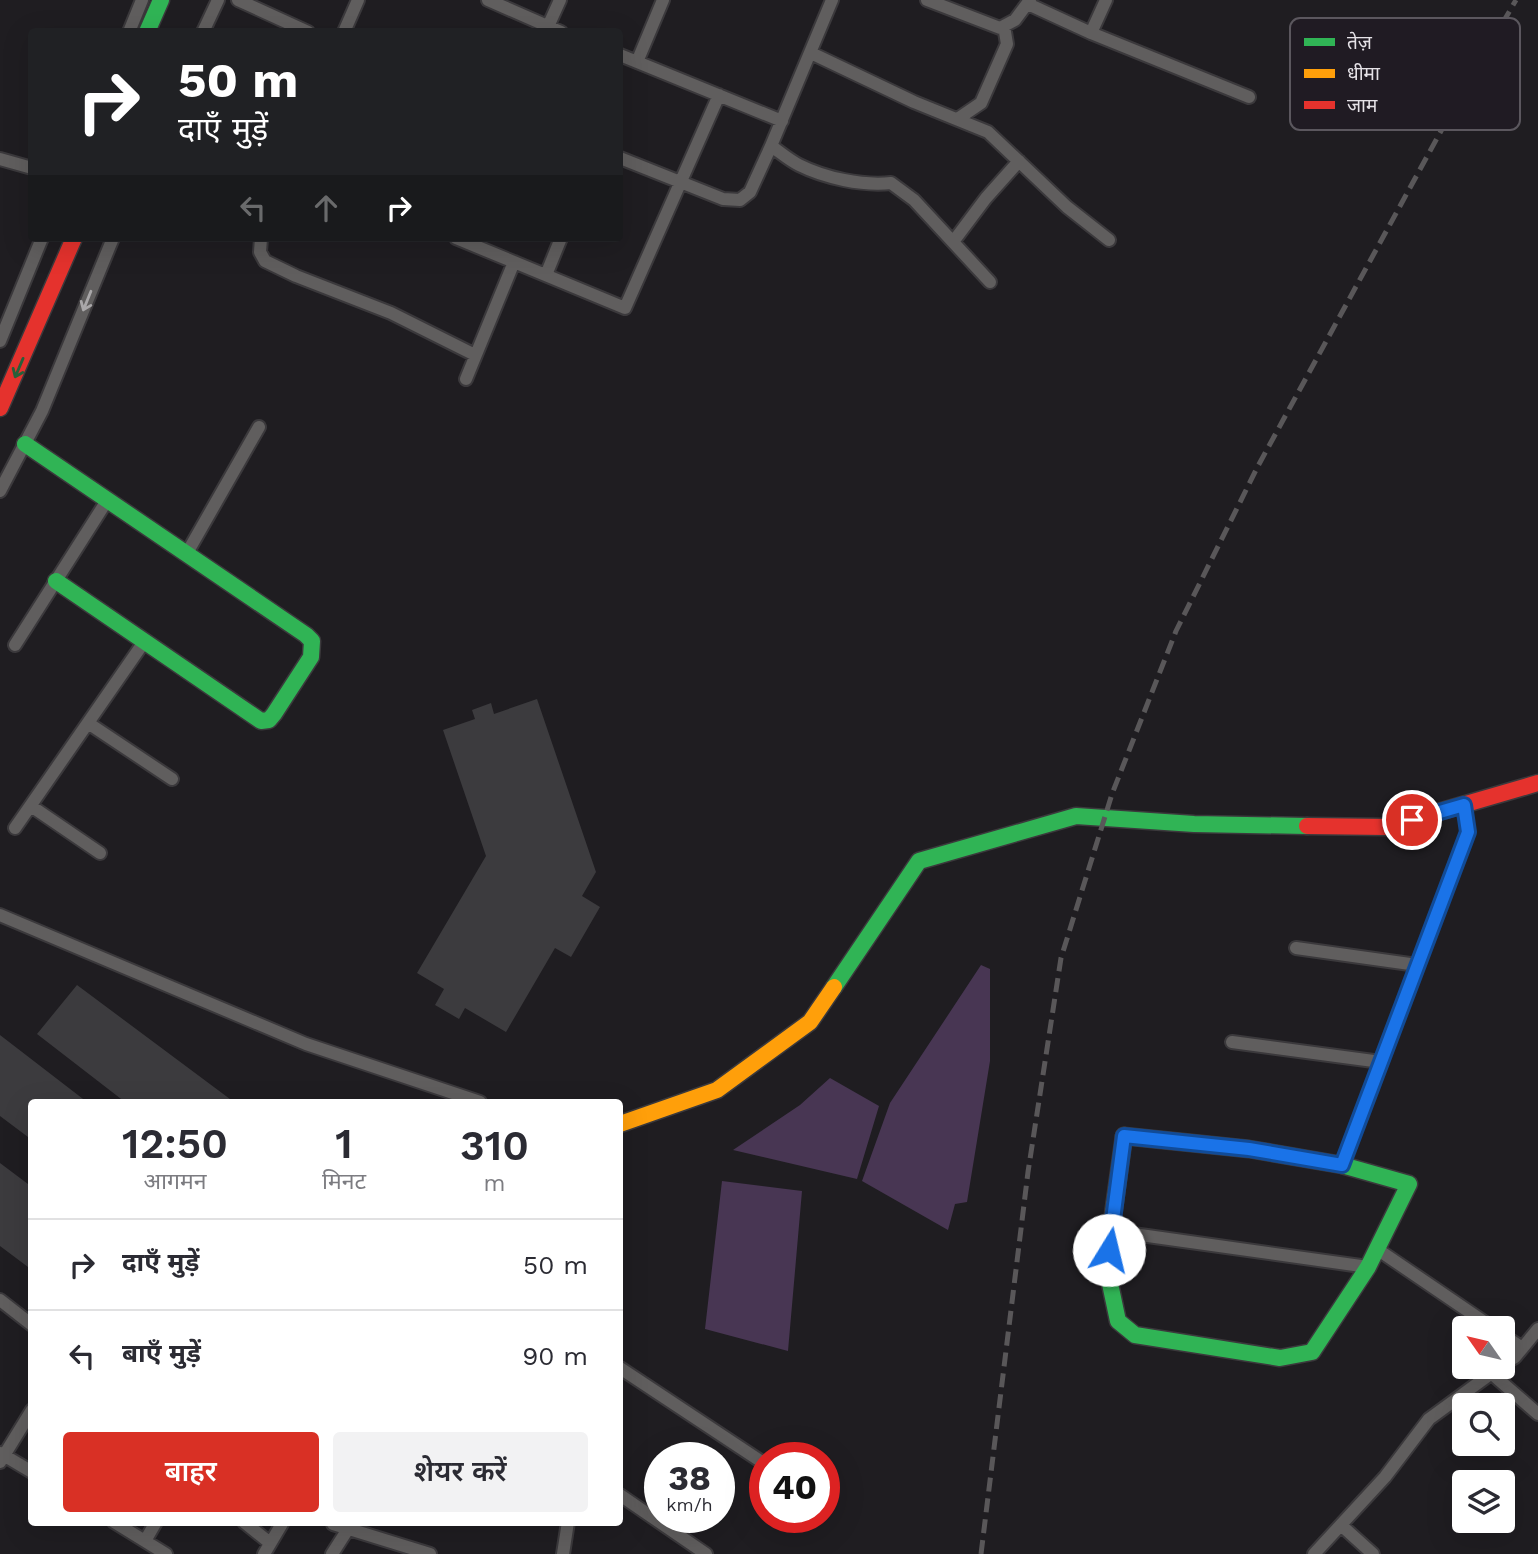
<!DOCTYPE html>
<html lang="hi">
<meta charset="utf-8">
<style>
body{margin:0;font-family:"Work Sans","Noto Sans Devanagari",sans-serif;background:#f2f2f3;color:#2b2b33;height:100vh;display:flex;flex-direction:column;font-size:26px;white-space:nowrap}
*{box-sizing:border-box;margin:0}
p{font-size:23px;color:#7c7c81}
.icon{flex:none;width:38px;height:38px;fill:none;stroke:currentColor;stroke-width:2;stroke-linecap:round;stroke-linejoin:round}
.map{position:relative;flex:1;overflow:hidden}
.drawer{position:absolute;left:28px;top:1099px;width:595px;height:427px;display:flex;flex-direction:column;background:#fff;border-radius:7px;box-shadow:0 7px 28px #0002}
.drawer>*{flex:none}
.hud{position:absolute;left:28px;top:28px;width:595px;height:214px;border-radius:7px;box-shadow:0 7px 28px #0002;background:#202124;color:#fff;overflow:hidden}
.needle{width:46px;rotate:304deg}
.fabs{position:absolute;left:1452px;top:1316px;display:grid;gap:14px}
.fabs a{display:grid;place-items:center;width:63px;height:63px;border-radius:7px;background:#fff;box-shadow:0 7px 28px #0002;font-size:35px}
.speed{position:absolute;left:644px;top:1442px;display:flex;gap:14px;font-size:35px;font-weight:700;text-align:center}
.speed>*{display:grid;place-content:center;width:91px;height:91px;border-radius:50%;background:#fff;box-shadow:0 7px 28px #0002;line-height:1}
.speed small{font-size:18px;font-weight:400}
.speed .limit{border:10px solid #d22;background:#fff;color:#111}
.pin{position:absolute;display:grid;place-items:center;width:60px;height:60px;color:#fff;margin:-30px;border:4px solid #fff;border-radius:50%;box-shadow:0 2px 7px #0007}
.me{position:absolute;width:77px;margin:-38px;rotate:9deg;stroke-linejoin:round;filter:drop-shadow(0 0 5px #0008)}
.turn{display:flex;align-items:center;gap:24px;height:147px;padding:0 35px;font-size:32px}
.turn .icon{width:91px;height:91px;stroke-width:2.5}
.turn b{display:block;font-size:49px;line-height:60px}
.lanes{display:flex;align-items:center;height:66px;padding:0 35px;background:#0003;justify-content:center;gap:35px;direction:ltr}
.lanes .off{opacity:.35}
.eta{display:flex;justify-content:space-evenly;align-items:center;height:119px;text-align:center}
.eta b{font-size:42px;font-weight:600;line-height:49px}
.button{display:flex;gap:14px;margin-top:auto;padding:14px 35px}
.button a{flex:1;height:80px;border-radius:7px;background:#d93025;color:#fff;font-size:28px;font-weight:600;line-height:80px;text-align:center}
.button a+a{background:#f2f2f3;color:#2b2b33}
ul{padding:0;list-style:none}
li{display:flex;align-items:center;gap:21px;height:91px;padding:0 35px;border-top:2px solid #e1e1e2}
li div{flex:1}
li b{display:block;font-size:26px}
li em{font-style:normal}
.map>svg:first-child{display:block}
.green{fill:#483653}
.building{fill:#3c3b3e}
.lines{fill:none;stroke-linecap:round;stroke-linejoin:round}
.street-casing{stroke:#3b393c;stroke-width:16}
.fast-casing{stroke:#3b393c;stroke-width:19}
.slow-casing{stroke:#3b393c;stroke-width:19}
.jam-casing{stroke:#3b393c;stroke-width:19}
.street{stroke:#605e5e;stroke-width:12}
.fast{stroke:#30b455;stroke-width:16}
.slow{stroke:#ff9f0a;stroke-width:16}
.jam{stroke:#e5322d;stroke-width:16}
.rail{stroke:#595759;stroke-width:5;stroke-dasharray:14 7;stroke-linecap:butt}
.oneway{stroke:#a9a7a9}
.oneway2{stroke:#27603a}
.route-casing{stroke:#114b97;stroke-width:18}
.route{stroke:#1a73e8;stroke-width:12}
.key{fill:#201b23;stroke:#5b575e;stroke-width:2}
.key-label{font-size:19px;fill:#e5e2e7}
</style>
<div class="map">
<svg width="1538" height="1554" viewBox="0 0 1538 1554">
<rect width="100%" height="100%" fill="#1f1d21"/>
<path class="green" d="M981,965L990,969V1061L967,1202L955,1204L948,1230L862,1181L890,1103Z
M830,1078L879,1106L857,1179L733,1150L800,1105Z
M722,1181L802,1191L788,1351L705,1329Z"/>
<path class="building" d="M537,699L596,872L582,896L600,907L571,957L555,948L506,1032L465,1008L459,1019L435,1005L444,989L417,973L486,856L443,730L475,719L472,710L491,703L494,714Z
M77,985L234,1102H125L37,1034Z
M0,1035L87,1102H32V1140L0,1116Z
M0,1163L32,1187V1270L0,1246Z"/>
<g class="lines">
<g class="street-casing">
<path id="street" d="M238,0L308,32
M488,0L561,32
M832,0L771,146C780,152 789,160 799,165C825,178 862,186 891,183L914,200L990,282
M927,0L1000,28L1015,20L1030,0
M1028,4L1091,33L1249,97
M546,31L560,0
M129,32L142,0
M203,32L218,0
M344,32L358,0
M1091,33L1106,0
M811,53L914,102L988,132L1067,207L1109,240
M620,55L782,121
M637,62L663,0
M959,118L981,103L1007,44L1004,26
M620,158L723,199L740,200L750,192L771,146
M0,159L32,168
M261,238L260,252L265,261L296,276L391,313L475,355
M456,238L625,308L719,95
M953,242L986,198L1019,161
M546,275L561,238
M0,341L42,238
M466,379L514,262
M0,491L42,411L113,238
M187,553L259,427
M15,645L108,499
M88,723L172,779
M31,806L100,853
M15,828L144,642
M0,915L306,1044L480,1102
M1296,948L1417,965
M1232,1042L1381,1062
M1342,1165L1468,832L1463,805
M1112,1231L1368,1267
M1377,1249L1493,1328
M0,1300L32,1325
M1503,1335L1522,1348
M1503,1364L1515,1357L1538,1329
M620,1368L765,1464
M1491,1373L1538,1414
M0,1453L32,1472
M0,1462L32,1410
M620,1495L706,1554
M114,1522L166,1554
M244,1522L270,1543
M333,1524L430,1554
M1341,1525L1373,1554
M145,1541L156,1522
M264,1554L283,1522
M332,1554L348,1529
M563,1554L568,1522
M1314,1554L1385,1477L1429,1419L1500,1367"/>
</g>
<g class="fast-casing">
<path id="fast" d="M147,32L161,0
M25,444L306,635L312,641L311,657L274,714L269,720L261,721L56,581
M834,987L919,861L1076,816L1194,824L1307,826
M1106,1265L1118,1321L1135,1335L1280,1358L1312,1352L1368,1267L1409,1184L1342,1165L1249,1149L1124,1136"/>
</g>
<g class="slow-casing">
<path id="slow" d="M620,1124L717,1090L810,1022L834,987
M1106,1265L1124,1136"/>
</g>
<g class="jam-casing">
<path id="jam" d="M0,408L74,238
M1307,826L1387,827L1538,783"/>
</g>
<use href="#street" class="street"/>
<use href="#fast" class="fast"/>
<use href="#slow" class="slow"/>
<use href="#jam" class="jam"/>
<path class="rail" d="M981,1554L1028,1172L1061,958L1112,794L1176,631L1258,466L1459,98L1516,0"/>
</g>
<defs><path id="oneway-shaft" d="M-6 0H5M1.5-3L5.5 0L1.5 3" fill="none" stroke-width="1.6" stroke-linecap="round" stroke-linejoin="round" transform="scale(1.75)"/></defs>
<use class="oneway" href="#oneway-shaft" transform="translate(87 301) rotate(112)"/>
<use class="oneway2" href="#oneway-shaft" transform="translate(19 368) rotate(113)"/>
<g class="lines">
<g class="route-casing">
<path id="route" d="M1109,1250L1124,1136L1249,1149L1342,1165L1468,832L1464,805L1412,820"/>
</g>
<use href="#route" class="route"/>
</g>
<rect x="1290" y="18" width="230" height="112" rx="10" class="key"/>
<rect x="1304" y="38" width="31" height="8" fill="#30b455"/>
<rect x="1304" y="69" width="31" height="9" fill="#ff9f0a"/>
<rect x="1304" y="101" width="31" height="8" fill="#e5322d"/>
<g class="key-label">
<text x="1347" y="49">तेज़</text>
<text x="1347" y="80">धीमा</text>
<text x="1347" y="112">जाम</text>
</g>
</svg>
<div class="fabs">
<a><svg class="needle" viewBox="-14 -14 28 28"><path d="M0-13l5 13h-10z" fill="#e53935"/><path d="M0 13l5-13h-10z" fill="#7c7c81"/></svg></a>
<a><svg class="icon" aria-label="search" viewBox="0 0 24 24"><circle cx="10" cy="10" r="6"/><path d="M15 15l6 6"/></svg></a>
<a><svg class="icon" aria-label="layers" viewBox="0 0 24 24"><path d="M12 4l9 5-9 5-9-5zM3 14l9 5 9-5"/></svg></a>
</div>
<div class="speed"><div>38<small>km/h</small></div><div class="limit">40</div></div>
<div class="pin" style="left:1412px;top:820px;background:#d93025"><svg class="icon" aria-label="arrive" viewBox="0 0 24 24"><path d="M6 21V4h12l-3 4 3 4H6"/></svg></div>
<svg class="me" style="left:1109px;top:1250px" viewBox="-20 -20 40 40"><circle r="19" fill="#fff"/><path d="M0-13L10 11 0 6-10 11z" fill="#1a73e8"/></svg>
<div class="hud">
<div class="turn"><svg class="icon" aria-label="right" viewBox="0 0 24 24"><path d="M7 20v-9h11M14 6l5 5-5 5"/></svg><div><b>50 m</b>दाएँ मुड़ें</div></div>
<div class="lanes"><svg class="icon off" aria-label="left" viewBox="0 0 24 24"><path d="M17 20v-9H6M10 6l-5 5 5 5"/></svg><svg class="icon off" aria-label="ahead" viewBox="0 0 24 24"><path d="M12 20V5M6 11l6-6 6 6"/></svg><svg class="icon" aria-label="right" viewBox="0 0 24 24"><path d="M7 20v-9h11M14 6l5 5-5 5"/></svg></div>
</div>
<section class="drawer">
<div class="eta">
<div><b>12:50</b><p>आगमन</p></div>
<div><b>1</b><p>मिनट</p></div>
<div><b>310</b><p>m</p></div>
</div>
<ul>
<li><svg class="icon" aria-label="right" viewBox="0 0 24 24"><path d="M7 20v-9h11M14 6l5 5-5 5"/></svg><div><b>दाएँ मुड़ें</b></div><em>50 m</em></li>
<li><svg class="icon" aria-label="left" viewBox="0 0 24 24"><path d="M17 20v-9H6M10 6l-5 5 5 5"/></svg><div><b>बाएँ मुड़ें</b></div><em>90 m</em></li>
</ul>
<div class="button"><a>बाहर</a><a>शेयर करें</a></div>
</section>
</div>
